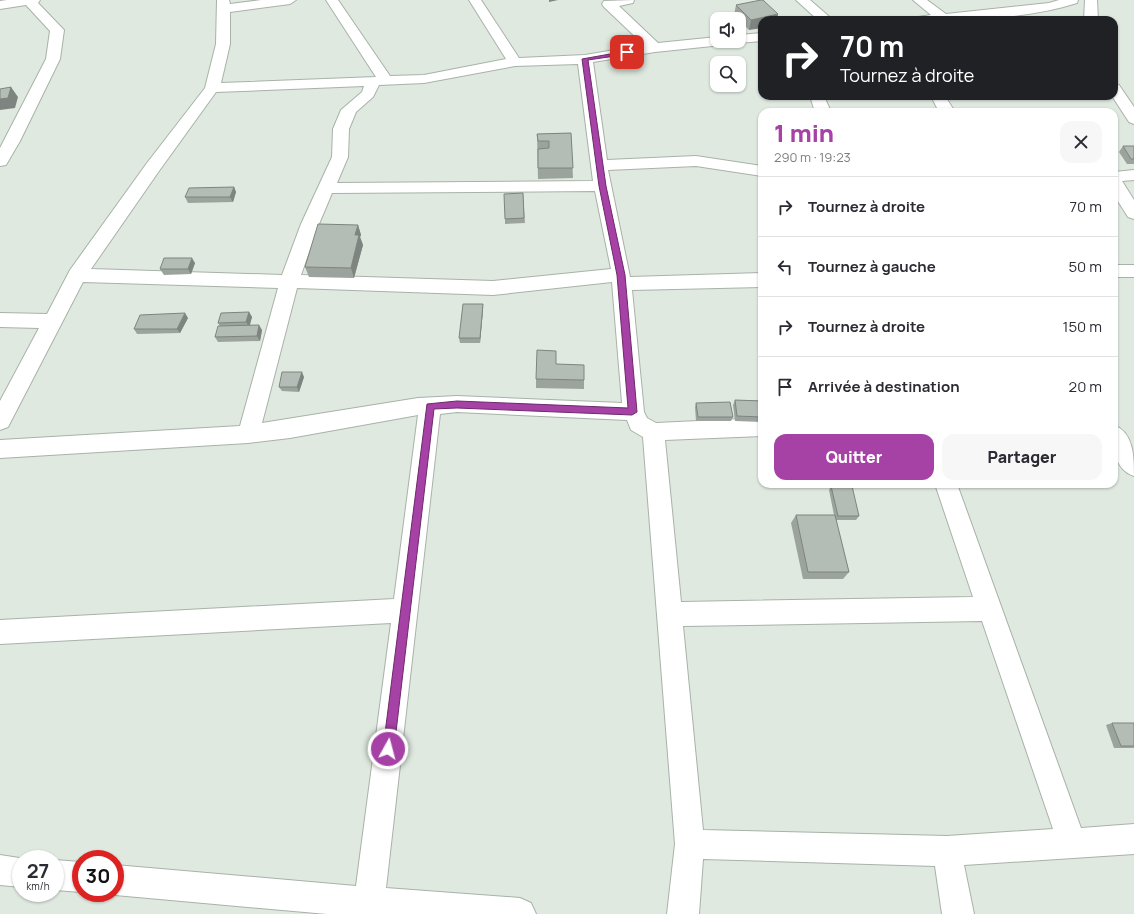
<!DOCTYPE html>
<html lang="fr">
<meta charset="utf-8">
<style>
body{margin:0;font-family:Manrope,sans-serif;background:#f7f7f7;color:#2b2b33;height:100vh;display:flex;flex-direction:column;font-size:15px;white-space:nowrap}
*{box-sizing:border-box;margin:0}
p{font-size:13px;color:#7c7c81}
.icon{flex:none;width:22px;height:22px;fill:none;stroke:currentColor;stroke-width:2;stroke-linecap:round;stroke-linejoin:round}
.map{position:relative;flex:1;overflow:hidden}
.sheet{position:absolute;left:758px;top:108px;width:360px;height:380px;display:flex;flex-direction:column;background:#fff;border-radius:12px;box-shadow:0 1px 3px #0004}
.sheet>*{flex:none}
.hud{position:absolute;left:758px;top:16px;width:360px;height:84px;border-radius:12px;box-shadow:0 1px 3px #0004;background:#202124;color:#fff;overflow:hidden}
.controls{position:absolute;left:710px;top:12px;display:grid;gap:8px}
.controls a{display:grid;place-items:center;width:36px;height:36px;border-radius:8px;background:#fff;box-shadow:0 1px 3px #0004;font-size:20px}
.speed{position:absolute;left:12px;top:850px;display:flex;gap:8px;font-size:20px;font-weight:700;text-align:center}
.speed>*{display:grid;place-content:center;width:52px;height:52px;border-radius:50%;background:#fff;box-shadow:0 1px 3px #0004;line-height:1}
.speed small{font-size:10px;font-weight:400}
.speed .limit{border:6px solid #d22;background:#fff;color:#111}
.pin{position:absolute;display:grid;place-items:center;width:34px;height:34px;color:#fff;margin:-17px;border-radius:8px;box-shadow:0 2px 6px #0006}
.me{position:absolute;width:44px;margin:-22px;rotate:7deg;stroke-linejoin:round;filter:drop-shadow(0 0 3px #0008)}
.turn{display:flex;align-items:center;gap:14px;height:84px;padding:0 16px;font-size:18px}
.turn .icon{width:52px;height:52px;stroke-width:2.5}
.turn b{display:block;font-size:28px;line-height:34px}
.round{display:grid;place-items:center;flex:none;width:42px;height:42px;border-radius:12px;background:#f7f7f7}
.headline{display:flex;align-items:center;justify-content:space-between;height:68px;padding:0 16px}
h1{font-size:24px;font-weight:800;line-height:30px;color:#a641a5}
.cta{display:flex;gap:8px;margin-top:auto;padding:8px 16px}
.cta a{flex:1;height:46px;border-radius:12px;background:#a641a5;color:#fff;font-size:16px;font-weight:800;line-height:46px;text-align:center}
.cta a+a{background:#f7f7f7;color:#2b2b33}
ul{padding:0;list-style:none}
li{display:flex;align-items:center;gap:12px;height:60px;padding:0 16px;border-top:1px solid #e1e1e2}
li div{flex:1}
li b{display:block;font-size:15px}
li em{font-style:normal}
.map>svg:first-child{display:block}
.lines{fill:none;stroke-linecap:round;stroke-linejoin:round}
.street-casing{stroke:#a8b2a9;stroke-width:2}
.street{fill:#fff;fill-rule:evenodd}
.wall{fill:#9ba39c}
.shaded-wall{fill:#7e847f}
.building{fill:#b4bdb5;stroke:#7e847f}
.route{fill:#a641a5;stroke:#6c2a6b}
</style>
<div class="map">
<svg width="1134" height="914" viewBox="0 0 1134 914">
<rect width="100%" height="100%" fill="#dfe9e0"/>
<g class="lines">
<g class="street-casing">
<path id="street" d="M7,0H40L38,3L64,30L60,59L20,141L6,165L0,166V148L46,59L50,31L26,5L0,9V1Z
M217,0H229L230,4L261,0H296L290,4L230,12V44L221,83L376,77L326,0H338L390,76L424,75L506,59L469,0H481L519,58L585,55L644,45L604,7L602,4L604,1L634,0L633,3L619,6L658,43L717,37V41H729L727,44L722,45L655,52L593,62L607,160L696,156L762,166V176L696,166L608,170L630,277L762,273V287L632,290L644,412L647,418L656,423L762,418V436L665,440L681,602L973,597L935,484H957L1081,828L1134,824V854L964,865L974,914H942L935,866L703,859L699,914H667L675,844L643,437L631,430L627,420L457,412L440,414L386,888L520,898L531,903L536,914H327L115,895L110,893H115V865L356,886L391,623L0,644V620L394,599L418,415L290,438L248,443L0,458V440L240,426L278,288L83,282L8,427L0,430V401L39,328L0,327V313L47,314L70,270L147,163L205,88L216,44ZM578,64L593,181L337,183L348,157L349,129L356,112L373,97L379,85L424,83L515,66ZM364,86L362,92L341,110L333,129L332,157L301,224L282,275L91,269L159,171L216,92ZM595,191L611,269L493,281L301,275L319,224L332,193ZM612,282L622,403L457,396L418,398L262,423L297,288L493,295ZM982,621L1053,829L947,836L703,830L683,626Z
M796,0H810L833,20H818Z
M913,0H927L946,14L1049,3L1059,0H1078L1077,3C1027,19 968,20 916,20L918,17L931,15Z
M1085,0H1097L1098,20H1084Z
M762,33V41L739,43L734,41H739V35Z
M1114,84L1119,85L1134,107V124L1129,122L1112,96H1114Z
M810,96H824L831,112H815Z
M931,96H945L955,112H939Z
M1134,170V180L1122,181L1134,200V219L1128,217L1114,195V172Z
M1114,265H1134V277H1114Z
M1114,425C1134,433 1134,457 1134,476C1112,469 1114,444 1114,425Z
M0,855L26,859H21V887L0,885Z
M55,860L81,862V892L55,890Z"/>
</g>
<use href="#street" class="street"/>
</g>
<path class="wall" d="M736,5L778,14L777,20H762L749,30L739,20V19H738L734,15Z
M571,133L573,178L538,179L537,134Z
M1123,146H1134V164H1127L1119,152Z
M234,187L236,192L233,202L188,203L185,197Z
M523,193L525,223L505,224V219Z
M358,225L361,235L360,237L363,245L354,278L309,277L305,267Z
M195,263L191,274L164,275L160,269Z
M483,304V309L480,343H460L459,338Z
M249,312L252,317L250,325L262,330L260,341L218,342L215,337L220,326L218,323Z
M188,318L180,333L137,334L134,329Z
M304,377L299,392L282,391L279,387Z
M536,379L584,380V389L536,388Z
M735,400L762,401V422L735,421L733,405Z
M696,403L733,417L731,421H696L695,407Z
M831,486L859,516L856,520H836L849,572L843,579H803L791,523L796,515H834L829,490Z
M1112,723H1134V748H1114L1106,725Z"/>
<path class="shaded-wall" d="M549,0H558L549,2Z
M778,14L777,20H762V28L749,30L751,20Z
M11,87L18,97L15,108L0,110V99Z
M234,187L236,192L233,202L230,197Z
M358,225L361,235L360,237L363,245L354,278L351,268L355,235Z
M192,258L195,263L191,274L188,269Z
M483,304V309L480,343V338Z
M249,312L252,317L249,327L246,322Z
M185,313L188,318L180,333L177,329Z
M259,325L262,330L260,341L257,336Z
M302,372L304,377L299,392L297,387Z"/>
<path class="building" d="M761,0H763L778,14L751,20L736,5Z
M11,87L8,98L0,99V89Z
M571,133L573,168H538V149L549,148V141H538L537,134Z
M1123,146H1134V159H1131Z
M234,187L230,197H185L189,188Z
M523,193L524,218L505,219L504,194Z
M318,224L358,225L355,235H359L351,268L305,267Z
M164,258H192L188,269H160Z
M463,304H483L480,338H459Z
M249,312L246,322L218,323L221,313Z
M185,313L177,329H134L140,315Z
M259,325L257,336L215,337L218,326Z
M537,350L556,351V364L584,365V380L536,379Z
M282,372H302L297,387H279Z
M735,400L762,401V417L737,416Z
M730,402L733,417H698L696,403Z
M831,486H852L859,516H838Z
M796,515H835L849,572H808Z
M1112,723H1134V746H1121Z"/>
<path class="route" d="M627,51L629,54L588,60L606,186L625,275L637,412L632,415L457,408L434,409L394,749L393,753L388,754L384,753L383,749L427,404L457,401L628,408L617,275L599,186L582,59Z"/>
</svg>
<div class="controls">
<a><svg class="icon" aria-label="sound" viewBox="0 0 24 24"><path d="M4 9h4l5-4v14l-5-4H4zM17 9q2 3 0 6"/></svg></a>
<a><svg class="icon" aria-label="search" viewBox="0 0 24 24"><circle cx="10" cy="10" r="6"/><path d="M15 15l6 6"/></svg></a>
</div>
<div class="speed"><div>27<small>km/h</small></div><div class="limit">30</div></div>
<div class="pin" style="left:627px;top:52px;background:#d93025"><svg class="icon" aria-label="arrive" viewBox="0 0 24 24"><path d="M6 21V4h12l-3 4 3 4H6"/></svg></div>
<svg class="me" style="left:388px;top:749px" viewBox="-20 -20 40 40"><circle r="17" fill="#a641a5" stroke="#fff" stroke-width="3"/><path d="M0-11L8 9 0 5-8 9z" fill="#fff"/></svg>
<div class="hud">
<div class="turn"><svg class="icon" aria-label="right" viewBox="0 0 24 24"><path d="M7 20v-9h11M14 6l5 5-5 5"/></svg><div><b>70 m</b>Tournez à droite</div></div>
</div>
<section class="sheet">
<div class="headline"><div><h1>1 min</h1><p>290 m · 19:23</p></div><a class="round"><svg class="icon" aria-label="close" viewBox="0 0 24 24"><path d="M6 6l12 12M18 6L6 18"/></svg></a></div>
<ul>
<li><svg class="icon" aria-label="right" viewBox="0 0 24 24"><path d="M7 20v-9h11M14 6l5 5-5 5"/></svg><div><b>Tournez à droite</b></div><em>70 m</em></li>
<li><svg class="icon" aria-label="left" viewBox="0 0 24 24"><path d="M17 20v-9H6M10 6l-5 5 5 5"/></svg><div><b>Tournez à gauche</b></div><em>50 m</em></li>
<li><svg class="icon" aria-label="right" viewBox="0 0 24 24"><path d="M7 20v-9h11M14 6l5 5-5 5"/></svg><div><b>Tournez à droite</b></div><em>150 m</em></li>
<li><svg class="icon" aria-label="arrive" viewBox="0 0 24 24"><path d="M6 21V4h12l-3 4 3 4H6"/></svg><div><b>Arrivée à destination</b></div><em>20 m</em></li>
</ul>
<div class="cta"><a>Quitter</a><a>Partager</a></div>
</section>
</div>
